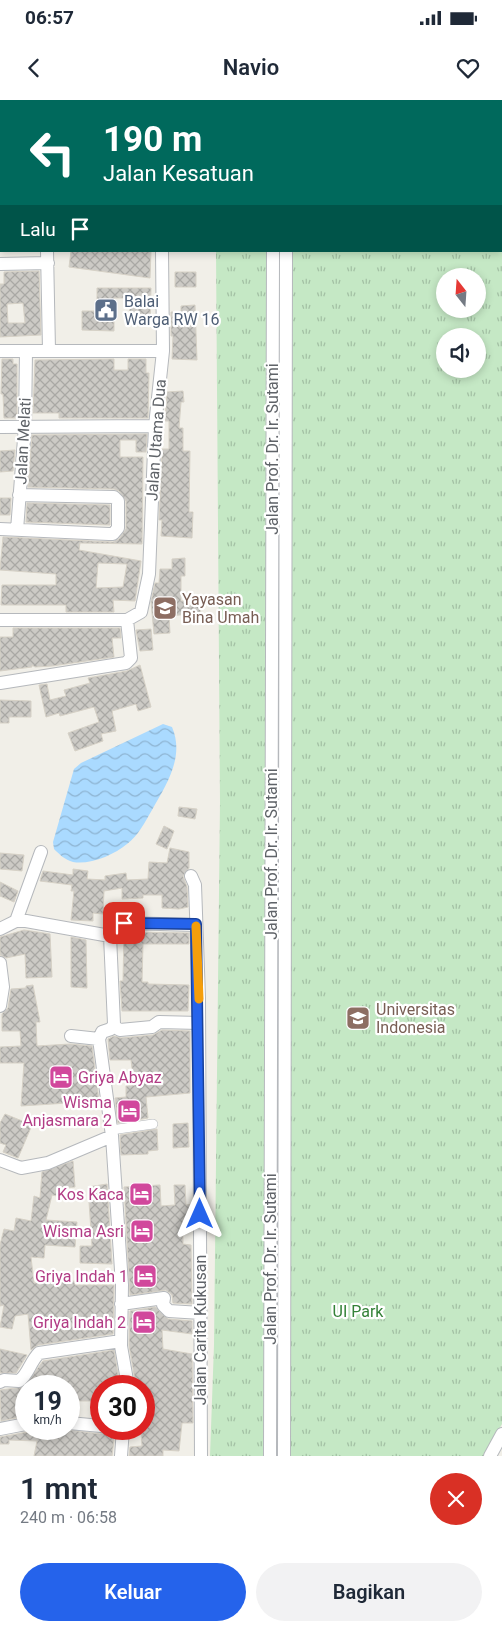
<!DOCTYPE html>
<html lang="id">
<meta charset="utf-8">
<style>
body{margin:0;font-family:Roboto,sans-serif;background:#f2f2f3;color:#1f2937;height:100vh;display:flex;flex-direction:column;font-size:19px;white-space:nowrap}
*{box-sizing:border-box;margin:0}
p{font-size:16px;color:#747a83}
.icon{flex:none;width:28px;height:28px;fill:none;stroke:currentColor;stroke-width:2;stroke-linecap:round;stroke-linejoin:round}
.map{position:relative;height:1356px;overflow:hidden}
.panel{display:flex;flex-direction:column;background:#fff;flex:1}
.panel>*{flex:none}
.banner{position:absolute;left:0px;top:0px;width:502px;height:152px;box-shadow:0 2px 8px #0003;background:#00695c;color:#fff;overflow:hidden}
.needle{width:32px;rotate:343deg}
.controls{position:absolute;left:436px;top:168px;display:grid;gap:10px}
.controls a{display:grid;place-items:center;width:50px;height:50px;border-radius:50%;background:#fff;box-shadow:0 2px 8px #0003;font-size:25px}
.speed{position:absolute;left:15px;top:1275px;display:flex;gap:10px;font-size:25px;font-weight:700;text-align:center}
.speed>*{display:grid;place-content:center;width:65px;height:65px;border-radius:50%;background:#fff;box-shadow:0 2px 8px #0003;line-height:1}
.speed small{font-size:12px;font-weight:400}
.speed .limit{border:8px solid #d22;background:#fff;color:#111}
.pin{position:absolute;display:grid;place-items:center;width:42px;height:42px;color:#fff;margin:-21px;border-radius:10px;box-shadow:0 2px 8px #0006}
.me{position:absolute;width:55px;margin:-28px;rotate:0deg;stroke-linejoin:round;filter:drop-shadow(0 0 4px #0008)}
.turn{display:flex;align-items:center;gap:18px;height:105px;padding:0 20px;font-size:22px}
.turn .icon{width:65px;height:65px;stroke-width:2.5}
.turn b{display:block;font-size:35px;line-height:42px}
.then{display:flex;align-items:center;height:48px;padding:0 20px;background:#0003;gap:10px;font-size:19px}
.round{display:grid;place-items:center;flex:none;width:52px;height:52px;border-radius:26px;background:#f2f2f3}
.summary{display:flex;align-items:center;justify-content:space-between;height:85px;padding:0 20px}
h1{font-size:30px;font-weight:600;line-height:38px}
.primary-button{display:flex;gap:10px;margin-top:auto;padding:10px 20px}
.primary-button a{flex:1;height:58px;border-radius:30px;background:#2563eb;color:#fff;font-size:20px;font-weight:600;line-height:58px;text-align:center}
.primary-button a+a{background:#f2f2f3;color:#1f2937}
.status{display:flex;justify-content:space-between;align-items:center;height:35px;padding:0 25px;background:#fff;direction:ltr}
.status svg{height:14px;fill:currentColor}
header{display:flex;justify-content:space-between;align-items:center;height:65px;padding:0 20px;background:#fff;font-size:22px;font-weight:600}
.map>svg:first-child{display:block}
.park{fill:url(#park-tufts);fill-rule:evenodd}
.water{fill:url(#water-waves)}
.building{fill:url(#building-cross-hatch);stroke:#d6d1c6;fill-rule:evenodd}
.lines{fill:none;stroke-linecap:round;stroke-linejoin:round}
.pedestrian-casing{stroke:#b5b8bc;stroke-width:10}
.minor-casing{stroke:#b5b8bc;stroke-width:14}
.pedestrian{stroke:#fff;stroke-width:9}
.minor{stroke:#fff;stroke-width:12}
.route-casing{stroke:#184099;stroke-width:12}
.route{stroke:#2563eb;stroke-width:9}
.slow{stroke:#f59e0b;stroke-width:9}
.labels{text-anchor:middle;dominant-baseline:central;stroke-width:4.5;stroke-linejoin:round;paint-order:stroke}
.service-label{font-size:16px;fill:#4e5e75;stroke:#fff;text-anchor:start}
.street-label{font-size:16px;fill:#5f6368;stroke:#fff}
.education-label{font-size:16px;fill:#785e54;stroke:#fff;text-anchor:start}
.hotel-label{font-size:16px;fill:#b23c85;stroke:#fff;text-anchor:end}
.park-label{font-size:16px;fill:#348238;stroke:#fff}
</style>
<div class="status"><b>06:57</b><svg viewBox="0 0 49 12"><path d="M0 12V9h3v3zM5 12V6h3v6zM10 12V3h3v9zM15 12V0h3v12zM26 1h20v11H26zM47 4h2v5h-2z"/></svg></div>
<header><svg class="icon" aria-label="back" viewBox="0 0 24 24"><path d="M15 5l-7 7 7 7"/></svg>Navio<svg class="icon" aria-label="heart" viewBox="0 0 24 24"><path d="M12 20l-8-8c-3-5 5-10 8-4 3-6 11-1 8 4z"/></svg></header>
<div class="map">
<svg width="502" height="1356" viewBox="0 0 502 1356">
<defs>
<pattern id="park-tufts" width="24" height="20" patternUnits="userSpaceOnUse" patternTransform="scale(1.25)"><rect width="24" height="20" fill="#c5e8c5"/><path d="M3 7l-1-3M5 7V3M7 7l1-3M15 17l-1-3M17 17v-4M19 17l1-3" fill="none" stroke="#a3c0a4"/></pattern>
<pattern id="water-waves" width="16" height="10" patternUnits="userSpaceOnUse" patternTransform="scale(1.25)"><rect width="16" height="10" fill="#aadaff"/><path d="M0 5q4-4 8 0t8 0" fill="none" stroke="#8eb4d2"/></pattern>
<pattern id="building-cross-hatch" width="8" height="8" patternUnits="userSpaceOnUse" patternTransform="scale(1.25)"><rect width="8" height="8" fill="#cccac5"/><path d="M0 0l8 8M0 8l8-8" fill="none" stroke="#a9a8a4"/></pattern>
</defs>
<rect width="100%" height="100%" fill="#f1efe8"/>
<path class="park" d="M217,0H502V1324L483,1356H210L214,1245L220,702L216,151H501V1ZM445,176H478V209H445ZM445,236H478V269H445Z"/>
<path class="water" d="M163,624L172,627C185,657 166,685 152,710C145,722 138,736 127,744C114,755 90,765 73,762C65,760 59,754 54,749L53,742L74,669L81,663Z"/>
<path class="building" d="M71,151H151L150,178L69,167Z
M39,171L41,235L0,237V184H4V172ZM23,203L25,223H8L7,204Z
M175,172H196V187H175Z
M97,188H151L150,223L129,222L130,198H114V231L82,230V211H97Z
M195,205L197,260L172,259L173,236H171V212H181V206Z
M2,259H13V264H17V318H4L3,294H1Z
M114,259V270H128V259H146V273H149L148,318H59V313H33L35,260Z
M183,291L184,302H181L179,328H183V351H190L189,412H193L192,438L161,436L162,420H159L162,349H169V321H165L167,292Z
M147,334L146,352H136V340H120V357H143L142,444L80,443L79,450L141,461L135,501L113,500L114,512H66V505H1L2,485H56V474L0,470L3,437L113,442L119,439L126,429V401L119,391L114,389L28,387L32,335ZM98,463L127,464L123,487L96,488Z
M15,350L13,371L0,372V351Z
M0,398H11L10,415H0Z
M27,403L110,405V425L26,422Z
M185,458V476H181V501L200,500L201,516L190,517V514L169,516L170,533L154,534L151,502L155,483H159L160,469H172V459Z
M13,528H120L121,538H112L114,557L52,566L35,567L32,565V567L0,571V537H13Z
M151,529L153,550L140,551L136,530Z
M140,565L151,607L138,611L136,604L112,611L116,631L101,634L103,641L75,651L68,633L99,622L94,607L60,616L59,613L46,617L39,585L47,584L50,600L66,596L64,590L90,583L88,578L127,571Z
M0,600L31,601V617H9V623H0Z
M179,707L197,709L195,719L178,716Z
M164,726L174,731L167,749L156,744Z
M170,748L189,752V768L183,776L187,787L188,807L179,809L162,808V795H143V798L122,799V788L104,791L103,814L93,813V821L71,820L74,791H71L72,785L40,781L43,771L73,775V769L88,771L87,779L105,780V776L126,773L127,780L148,779L149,762L167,763Z
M0,753L24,755L22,771L0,769Z
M0,782L18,791L14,802L0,796Z
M24,830L50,834L52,877L26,878L25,854L6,858L0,855V837Z
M124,832L189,833V844H143L142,882H148V884L189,885L188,911H122L120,881H123Z
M71,837L86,840L87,888L71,887Z
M33,885L40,922H36L37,946L70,944L92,946L99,1001L21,1006L24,963H0V947L21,946L20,931H2V914L8,908L11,889L26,888V886Z
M162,930L190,931V993L146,997L148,1018L118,1023L115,998L126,997V986L134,985L131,960H110L108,939L114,936L121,938L153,935Z
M5,1014L32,1025L18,1058L3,1052L6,1045L0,1043V1023Z
M188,1023L189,1047L173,1048V1024Z
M157,1029L158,1050L148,1051V1054L121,1055L120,1035Z
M73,1061L75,1087L57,1088V1096L52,1095L46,1120L77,1122L75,1147L45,1145L44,1158L31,1157L34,1183L75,1181V1185H114L113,1234L38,1245L31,1250L28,1214L15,1216L12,1229L0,1227L4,1205L0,1206V1145L4,1129L14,1131L16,1118L31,1121L34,1096L40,1098L42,1072Z
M107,1084L112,1164L80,1163V1146H92L88,1087Z
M160,1085L161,1106L175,1105L174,1085H185L186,1105L192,1104V1119L183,1120V1144L191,1145L192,1204L173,1203L172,1195L166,1190L130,1195L124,1087Z
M155,1207L168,1219L192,1221V1234L162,1230L163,1249L192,1254L193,1323H182L179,1351L163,1350V1356H129L130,1347L142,1346L141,1331H144V1286H138V1280H135L129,1245L130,1211Z
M0,1249L27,1255L16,1273H0Z
M114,1250L120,1286H101V1301H69V1286H26L25,1316L1,1321L0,1290L24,1287L43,1261Z
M32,1329H63L100,1334L107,1331L115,1332L112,1356H34L37,1341L9,1340V1344H0V1337L28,1332Z"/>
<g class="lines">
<g class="pedestrian-casing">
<path id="pedestrian" d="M111,1030L153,1024"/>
</g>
<g class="minor-casing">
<path id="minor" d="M31,0V1
M161,0V1
M273,1V0
M287,1V0
M0,25H1
M0,77H1
M47,151L49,250
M0,164L48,163
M0,251H163
M0,327L155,326
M0,429L109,434H113L118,428V401L114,397L19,395
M17,430L25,326L26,251
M0,520H127L141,512L149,474L155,326L163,251L162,151
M0,583L126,563L131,558L127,520
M191,776L195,785L199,898L201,1356
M16,821L41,752
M0,829L16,821H26L110,836
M110,836L114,924L111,929L102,932L99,939L112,1036L122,1185L121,1246L128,1286
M110,836L118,825L124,823L196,825
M0,863L3,887L0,906
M113,926L120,930L152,927L159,922L199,923
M71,936L99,939
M0,1060L21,1068L48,1063L112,1036
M121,1204L164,1198L163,1205L169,1211L201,1213
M0,1282L4,1280L19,1281C28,1275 30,1262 39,1253L121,1241
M69,1323L101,1326
M0,1329L26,1324
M121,1356L123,1329
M270,1356L273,151
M284,1356L286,151
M490,1356L502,1334"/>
</g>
<use href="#pedestrian" class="pedestrian"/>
<use href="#minor" class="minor"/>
</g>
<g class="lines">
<g class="route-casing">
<path id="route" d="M124,823L196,824L200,1114"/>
</g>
<use href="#route" class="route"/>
<path class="slow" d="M196,826L199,899"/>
</g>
<defs>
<g id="civic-square" transform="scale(1.25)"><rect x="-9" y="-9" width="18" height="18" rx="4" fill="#5c6f8a" stroke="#fff"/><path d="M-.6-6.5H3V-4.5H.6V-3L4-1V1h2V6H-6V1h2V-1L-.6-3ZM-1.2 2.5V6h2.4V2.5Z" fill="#fff"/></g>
<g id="school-square" transform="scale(1.25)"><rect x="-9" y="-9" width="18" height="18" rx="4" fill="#8d6e63" stroke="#fff"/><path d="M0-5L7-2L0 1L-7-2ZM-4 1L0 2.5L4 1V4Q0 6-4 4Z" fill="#fff"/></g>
<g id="university-square" transform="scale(1.25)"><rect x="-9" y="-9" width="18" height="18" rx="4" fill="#8d6e63" stroke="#fff"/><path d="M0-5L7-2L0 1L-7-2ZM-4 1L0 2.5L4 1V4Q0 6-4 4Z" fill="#fff"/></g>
<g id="hotel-square" transform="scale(1.25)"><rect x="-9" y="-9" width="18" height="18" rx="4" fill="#d1479c" stroke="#fff"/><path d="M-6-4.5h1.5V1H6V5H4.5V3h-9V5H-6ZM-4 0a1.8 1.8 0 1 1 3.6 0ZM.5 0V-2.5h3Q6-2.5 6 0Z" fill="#fff"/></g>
</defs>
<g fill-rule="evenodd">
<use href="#civic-square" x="106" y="210"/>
<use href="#school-square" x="165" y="508"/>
<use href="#university-square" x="358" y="918"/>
<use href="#hotel-square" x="61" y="977"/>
<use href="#hotel-square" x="129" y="1011"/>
<use href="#hotel-square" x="141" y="1094"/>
<use href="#hotel-square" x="142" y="1131"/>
<use href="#hotel-square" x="145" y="1176"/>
<use href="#hotel-square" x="144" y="1222"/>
</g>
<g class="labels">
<g class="service-label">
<text x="124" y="201">Balai<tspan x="124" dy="18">Warga RW 16</tspan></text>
</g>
<g class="street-label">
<text transform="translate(156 340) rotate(-86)">Jalan Utama Dua</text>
<text transform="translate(23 341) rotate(-87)">Jalan Melati</text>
<text transform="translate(272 349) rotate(-90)">Jalan Prof. Dr. Ir. Sutami</text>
<text transform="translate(271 754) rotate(-90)">Jalan Prof. Dr. Ir. Sutami</text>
<text transform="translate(270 1159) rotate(-90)">Jalan Prof. Dr. Ir. Sutami</text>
<text transform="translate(200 1230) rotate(-90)">Jalan Carita Kukusan</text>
</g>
<g class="education-label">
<text x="182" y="499">Yayasan<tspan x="182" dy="18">Bina Umah</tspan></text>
<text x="376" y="909">Universitas<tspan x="376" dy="18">Indonesia</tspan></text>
</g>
<g class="hotel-label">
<text x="78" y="977" text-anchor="start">Griya Abyaz</text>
<text x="112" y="1002">Wisma<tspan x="112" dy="18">Anjasmara 2</tspan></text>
<text x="124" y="1094">Kos Kaca</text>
<text x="124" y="1131">Wisma Asri</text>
<text x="128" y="1176">Griya Indah 1</text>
<text x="126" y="1222">Griya Indah 2</text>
</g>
<g class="park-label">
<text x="358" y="1211">UI Park</text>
</g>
</g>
</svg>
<div class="controls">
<a><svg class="needle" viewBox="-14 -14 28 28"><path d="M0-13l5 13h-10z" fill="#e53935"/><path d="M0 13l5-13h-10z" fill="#747a83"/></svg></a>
<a><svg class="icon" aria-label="sound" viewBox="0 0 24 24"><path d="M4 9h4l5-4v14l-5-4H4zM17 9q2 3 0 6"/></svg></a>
</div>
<div class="speed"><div>19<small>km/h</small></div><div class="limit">30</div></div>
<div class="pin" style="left:124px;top:823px;background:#d93025"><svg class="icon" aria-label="arrive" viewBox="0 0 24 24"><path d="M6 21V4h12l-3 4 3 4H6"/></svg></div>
<svg class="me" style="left:200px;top:1114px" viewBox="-20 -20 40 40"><path d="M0-17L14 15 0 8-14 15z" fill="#2563eb" stroke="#fff" stroke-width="4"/></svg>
<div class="banner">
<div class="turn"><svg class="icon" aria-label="left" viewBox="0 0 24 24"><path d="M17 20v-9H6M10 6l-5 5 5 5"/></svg><div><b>190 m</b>Jalan Kesatuan</div></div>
<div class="then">Lalu<svg class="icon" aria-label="arrive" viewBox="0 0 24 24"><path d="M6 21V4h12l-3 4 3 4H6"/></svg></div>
</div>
</div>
<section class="panel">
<div class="summary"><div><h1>1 mnt</h1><p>240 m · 06:58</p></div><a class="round" style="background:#d93025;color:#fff"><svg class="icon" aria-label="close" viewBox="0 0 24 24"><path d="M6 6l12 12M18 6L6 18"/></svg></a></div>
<div class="primary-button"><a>Keluar</a><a>Bagikan</a></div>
</section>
